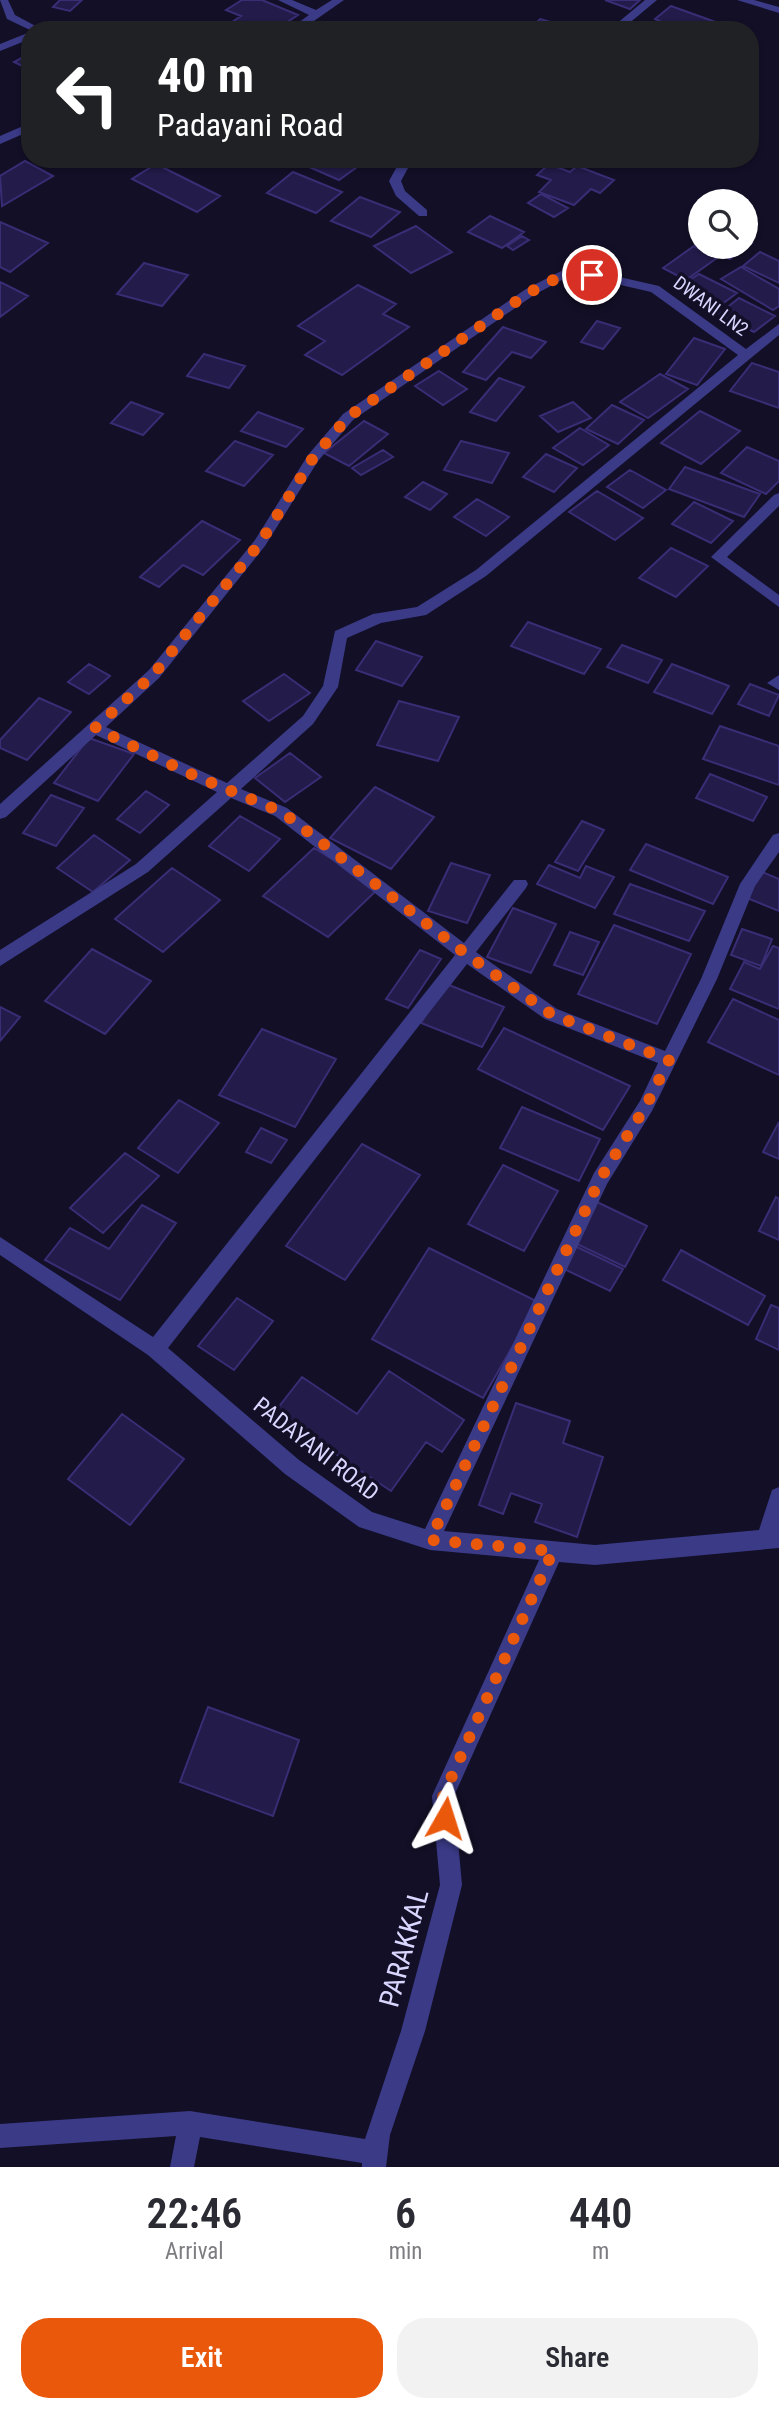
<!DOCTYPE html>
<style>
body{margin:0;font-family:"Roboto Condensed",sans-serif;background:#f2f2f3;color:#2b2b33;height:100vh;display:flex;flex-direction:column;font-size:26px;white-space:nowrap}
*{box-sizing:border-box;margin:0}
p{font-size:23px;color:#7c7c81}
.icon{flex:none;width:38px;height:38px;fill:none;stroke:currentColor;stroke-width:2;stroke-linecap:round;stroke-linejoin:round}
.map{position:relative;height:2167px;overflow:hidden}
.drawer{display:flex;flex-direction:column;background:#fff;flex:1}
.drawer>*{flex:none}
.banner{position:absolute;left:21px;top:21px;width:738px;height:147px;border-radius:28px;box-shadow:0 2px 5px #0004;background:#202124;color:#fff;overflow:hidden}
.buttons{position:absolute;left:688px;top:189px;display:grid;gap:14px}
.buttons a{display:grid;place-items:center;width:70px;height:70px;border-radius:50%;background:#fff;box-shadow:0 2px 5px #0004;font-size:35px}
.pin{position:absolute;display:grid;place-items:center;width:60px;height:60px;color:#fff;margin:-30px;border:4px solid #fff;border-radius:50%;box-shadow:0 2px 7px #0007}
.me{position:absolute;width:77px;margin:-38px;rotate:6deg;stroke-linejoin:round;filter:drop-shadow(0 0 5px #0008)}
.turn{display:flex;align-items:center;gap:24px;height:147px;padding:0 21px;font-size:32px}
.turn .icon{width:91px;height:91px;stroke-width:2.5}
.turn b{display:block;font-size:49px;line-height:60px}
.eta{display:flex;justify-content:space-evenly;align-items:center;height:119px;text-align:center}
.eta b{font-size:42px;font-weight:600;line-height:49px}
.action{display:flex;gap:14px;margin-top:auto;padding:14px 21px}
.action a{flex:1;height:80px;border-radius:28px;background:#ea580c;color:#fff;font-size:28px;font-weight:600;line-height:80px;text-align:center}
.action a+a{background:#f2f2f3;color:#2b2b33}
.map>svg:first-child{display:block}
.building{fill:#231b49;stroke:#392d75;stroke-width:2}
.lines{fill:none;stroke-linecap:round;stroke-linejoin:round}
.minor{fill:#3a3a87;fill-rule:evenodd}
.route{stroke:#ea580c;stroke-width:12;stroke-dasharray:0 21.6}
.labels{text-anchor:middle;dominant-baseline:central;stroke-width:7;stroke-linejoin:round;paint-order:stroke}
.far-street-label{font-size:19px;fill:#d9d6ff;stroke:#130f27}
.street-label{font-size:23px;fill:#d9d6ff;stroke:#130f27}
.near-street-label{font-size:28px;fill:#d9d6ff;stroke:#130f27}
</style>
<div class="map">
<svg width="779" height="2167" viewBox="0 0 779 2167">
<rect width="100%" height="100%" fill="#130f27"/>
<path class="building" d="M60,0H82L70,11L53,7Z
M242,0H262L298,15L275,30H251L232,22L241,16L226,10Z
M605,0H640L630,9Z
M671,6L721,24L715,30H679L655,19Z
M540,19L578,30H529Z
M27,55L30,56L28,69L14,62Z
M291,159H368L339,180Z
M25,161L53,176L2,206L0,176Z
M156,164L220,196L197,212L132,179Z
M549,164L570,172L577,166L614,180L600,193L591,189L574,205L539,192L551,180L537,175Z
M293,172L342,192L316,213L267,193Z
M541,194L568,208L554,217L528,203Z
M360,197L400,212L371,237L331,221Z
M490,216L524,232L502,248L468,232Z
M0,222L48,243L10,272L0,267Z
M416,226L452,252L411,273L374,246Z
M522,236L529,240L513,250L507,246Z
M746,240L752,243L730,259L708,248L746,247Z
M694,246L717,258L686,280L663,268Z
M760,252L779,261V283L743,266Z
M144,263L188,275L162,306L117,294Z
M741,267L779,289V306L773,310L721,279Z
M699,274L737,293L714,310L675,290Z
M0,282L28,296L0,317Z
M358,285L396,304L383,314L409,327L342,375L305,355L325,341L298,326Z
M739,298L775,316L754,332L719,314Z
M597,321L620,328L603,349L581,342Z
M503,327L546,342L531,358L512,352L486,380L463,372Z
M694,338L725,349L697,385L666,374Z
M204,354L245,366L229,388L187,376Z
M752,363L779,372V408L730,391Z
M439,371L467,389L443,405L415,386Z
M660,374L688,389L648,418L620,402Z
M499,378L524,387L496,421L470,412Z
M131,402L163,414L143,435L111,423Z
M573,402L591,418L558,432L540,416Z
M612,405L644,420L618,444L586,429Z
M700,411L740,431L701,464L661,443Z
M258,412L303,429L286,447L241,431Z
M364,421L388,434L349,466L324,453Z
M580,428L609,445L583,465L553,448Z
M235,441L273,455L244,486L206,471Z
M461,441L509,453L492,483L444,470Z
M747,447L779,461V481L766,494L721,473Z
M383,450L393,457L361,475L352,468Z
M546,454L577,468L554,492L523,477Z
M685,467L760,494L744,517L669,489Z
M630,470L666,490L643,508L607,487Z
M423,482L447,494L430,510L405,497Z
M597,491L643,518L615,540L569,512Z
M477,499L509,517L486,536L454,517Z
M694,502L733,521L711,543L672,524Z
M202,521L240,540L203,575L183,565L159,587L140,577Z
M671,548L708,566L676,597L639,578Z
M528,622L601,649L584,674L511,646Z
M376,641L422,657L402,686L356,670Z
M622,645L662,660L648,683L607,667Z
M89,664L110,676L89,694L68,682Z
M672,664L729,686L712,714L654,692Z
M284,674L310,693L269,721L243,701Z
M750,684L779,695L769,716L738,704Z
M39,698L71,712L27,760L0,748V740Z
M399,701L459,717L438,761L377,745Z
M720,726L779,746V785L703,759Z
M89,738L134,754L98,801L54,783Z
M290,753L321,777L285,802L255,778Z
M710,774L767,797L753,821L696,798Z
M375,787L434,817L391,869L330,838Z
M146,791L169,805L140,833L117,819Z
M51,795L84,808L56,846L23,833Z
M240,816L280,839L249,871L209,846Z
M582,821L604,830L578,871L555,862Z
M94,835L130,860L93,892L57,868Z
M646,844L728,877L713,904L630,870Z
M314,848L379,888L328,937L263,896Z
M451,863L490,875L467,923L428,911Z
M549,865L580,878L586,866L614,877L595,908L537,884Z
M172,868L220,900L163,952L115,919Z
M762,872L779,879V911L747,898Z
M630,884L705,911L689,941L614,914Z
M513,908L556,924L531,973L487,957Z
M614,925L691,954L657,1024L578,994Z
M742,929L772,939L761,966L731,955Z
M570,932L599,942L583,975L554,965Z
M773,946L779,948V1009L730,989L744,962L760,969Z
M92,949L151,981L105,1034L45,1001Z
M420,950L441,959L408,1008L386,999Z
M444,983L504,1007L482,1047L421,1023Z
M733,999L779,1020V1075L708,1042Z
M0,1007L20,1017L0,1041Z
M504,1028L630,1086L603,1130L478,1069Z
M262,1029L336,1059L295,1127L219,1095Z
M179,1100L219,1123L178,1173L138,1148Z
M522,1107L600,1139L579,1181L500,1148Z
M779,1122V1159L763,1152Z
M261,1128L287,1140L271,1163L246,1152Z
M362,1144L420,1175L345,1280L286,1246Z
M125,1153L159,1176L103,1233L70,1208Z
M503,1165L558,1191L524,1251L468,1224Z
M776,1197L779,1199V1240L759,1231Z
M597,1202L647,1226L625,1267L575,1243Z
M142,1205L176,1223L120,1300L45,1260L70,1228L109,1249Z
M575,1246L623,1269L610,1291L562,1268Z
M429,1248L538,1302L483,1398L372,1339Z
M681,1250L765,1296L748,1325L663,1280Z
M237,1298L273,1321L234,1370L198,1346Z
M771,1305L779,1308V1350L756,1339Z
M389,1371L464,1420L442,1452L426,1442L391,1491L274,1413L302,1377L357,1414Z
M516,1403L570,1421L563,1443L603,1457L577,1537L535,1522L542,1504L511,1493L503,1514L479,1505Z
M122,1414L184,1459L130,1525L68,1479Z
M208,1707L299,1740L273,1816L180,1782Z"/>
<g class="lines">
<path class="minor" d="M0,0H8L15,15L43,30H30L7,19Z
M278,0H292L316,10L332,0H344L301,30H288L309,15Z
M645,0H657L621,30H609Z
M737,0H754L779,7V13Z
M30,32V39L0,51V44Z
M30,123V131L0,144V136Z
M401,159H413L401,181L405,191L427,210V216H419L396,196L389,181Z
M571,266L659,286L746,349L779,324V335L486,576L426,615L381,623L347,638L338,687L313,724L241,789L287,808L464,943L514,880H526L528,884L526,888L476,952L557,1009L665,1051L701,979L740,884L773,835L779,833V852L755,886L717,979L652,1111L607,1184L444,1531L595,1545L759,1530L772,1490L779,1487V1548L595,1565L559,1562L454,1796L462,1885L425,2031L390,2135L386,2167H362V2163L200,2137L194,2167H170L176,2136L0,2148V2124L190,2111L365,2139L401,2031L440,1885L432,1796L539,1560L430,1550L359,1527L285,1474L148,1355L0,1255V1237L153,1337L455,955L275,816L231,798L148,872L0,966V950L136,864L217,792L96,735L6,817L0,819V804L149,670L255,540L308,455L343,414L526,289ZM573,274L651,292L738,355L476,570L417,607L373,614L335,631L323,686L303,716L227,783L106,727L159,678L265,546L318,461L353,420L534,295ZM467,964L545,1019L658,1063L640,1101L594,1173L425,1529L372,1512L299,1460L168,1348Z
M779,493V506L727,557L779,595V607L711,557L774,495Z
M779,675V690L767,683Z"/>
</g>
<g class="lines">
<path class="route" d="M445,1818L443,1796L553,1551L430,1540L600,1179L646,1106L669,1060L551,1014L466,954L282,812L193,775L95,728L154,674L169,655L260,543L313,458L348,417L530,292L571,271L592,275"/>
</g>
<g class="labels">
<g class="far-street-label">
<text transform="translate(711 306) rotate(36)">DWANI LN2</text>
</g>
<g class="street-label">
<text transform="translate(316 1449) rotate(38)">PADAYANI ROAD</text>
</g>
<g class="near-street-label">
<text transform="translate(404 1948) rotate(-75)">PARAKKAL</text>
</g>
</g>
</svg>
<div class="buttons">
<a><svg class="icon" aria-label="search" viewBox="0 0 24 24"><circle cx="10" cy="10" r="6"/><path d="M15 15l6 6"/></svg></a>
</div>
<div class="pin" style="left:592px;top:275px;background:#d93025"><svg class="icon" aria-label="arrive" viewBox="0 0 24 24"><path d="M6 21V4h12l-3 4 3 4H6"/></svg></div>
<svg class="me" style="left:445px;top:1818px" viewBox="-20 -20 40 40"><path d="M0-17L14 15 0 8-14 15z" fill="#ea580c" stroke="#fff" stroke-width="4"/></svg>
<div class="banner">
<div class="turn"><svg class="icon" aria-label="left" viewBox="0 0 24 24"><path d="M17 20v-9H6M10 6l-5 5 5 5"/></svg><div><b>40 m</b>Padayani Road</div></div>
</div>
</div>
<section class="drawer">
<div class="eta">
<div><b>22:46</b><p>Arrival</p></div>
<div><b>6</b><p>min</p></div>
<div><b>440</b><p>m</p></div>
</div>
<div class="action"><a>Exit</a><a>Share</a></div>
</section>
